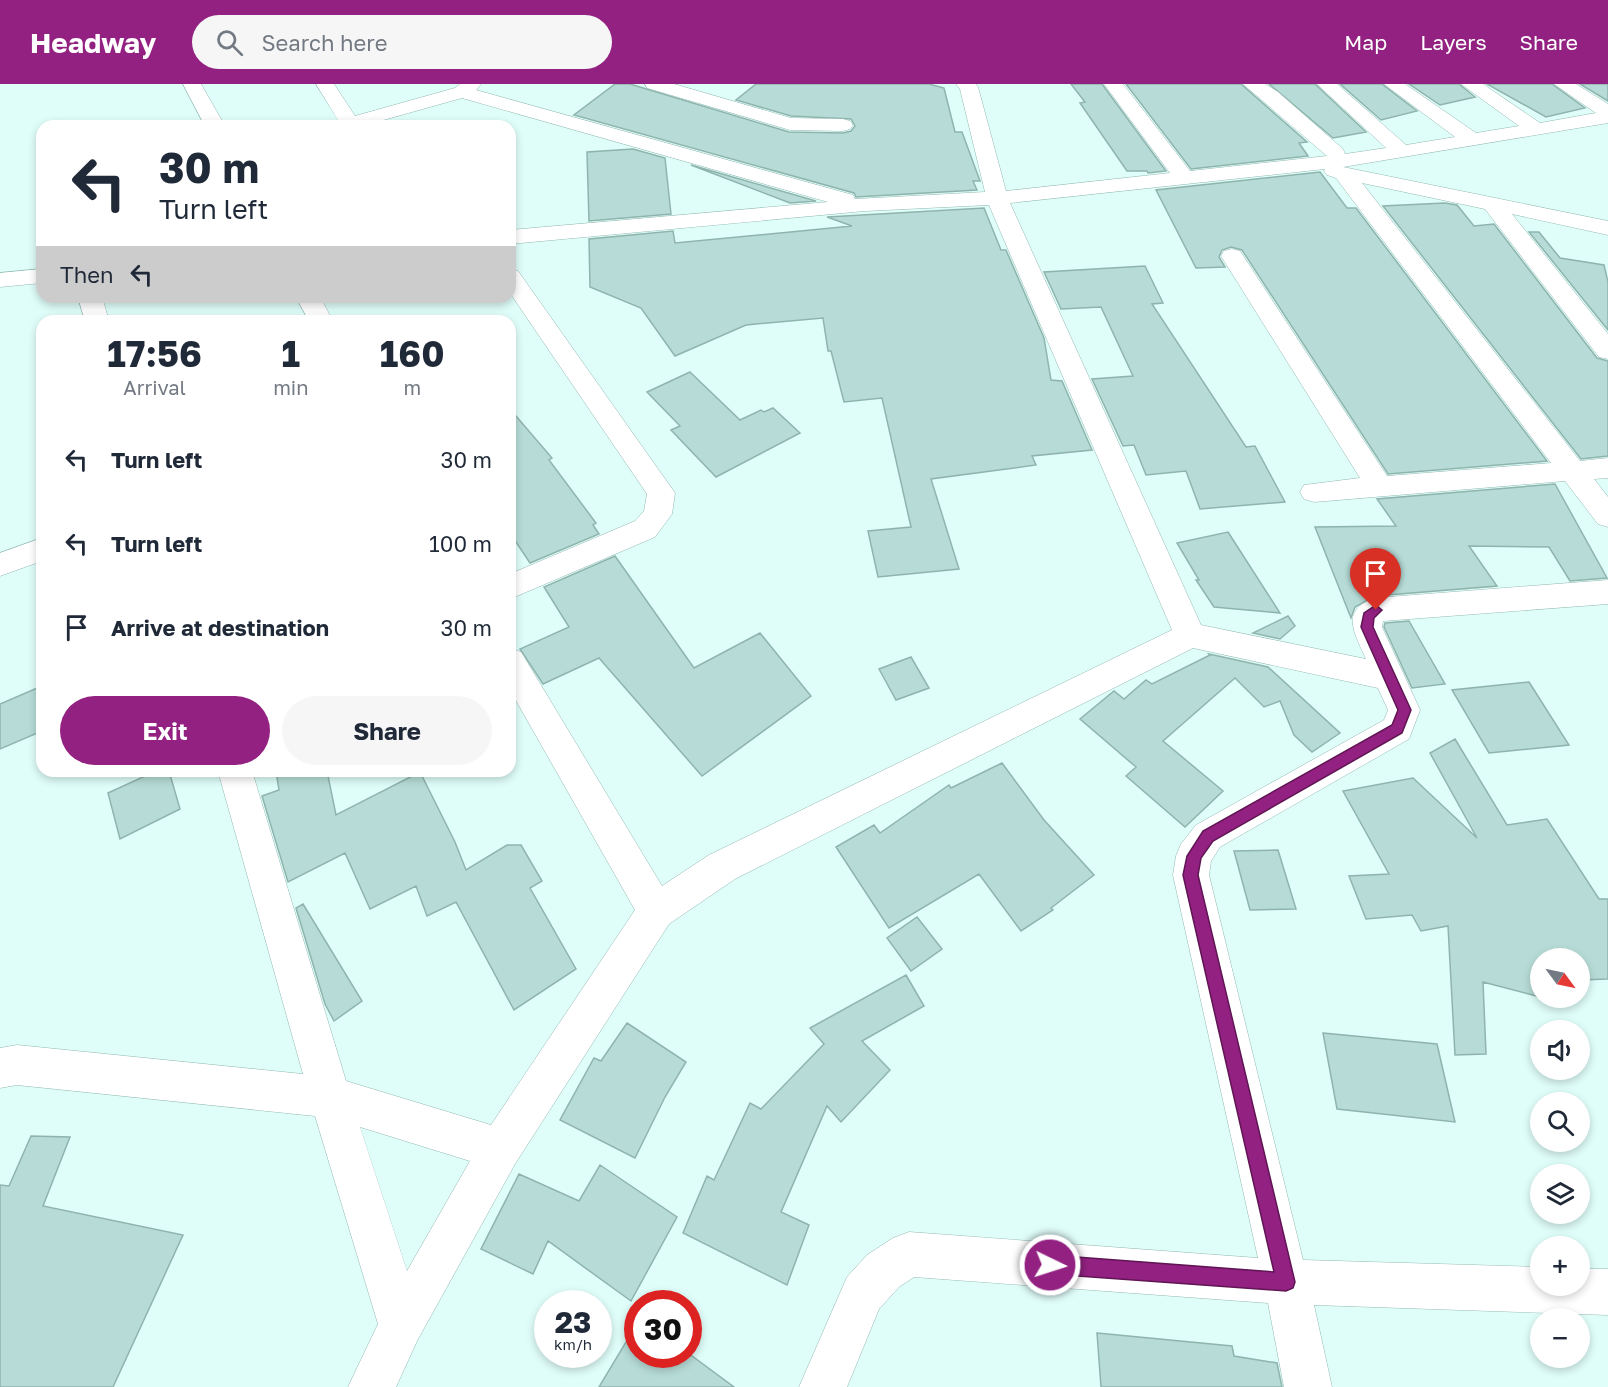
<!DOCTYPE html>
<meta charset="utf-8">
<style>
body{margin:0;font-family:"Golos Text",sans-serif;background:#f6f6f7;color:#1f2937;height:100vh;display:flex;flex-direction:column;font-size:22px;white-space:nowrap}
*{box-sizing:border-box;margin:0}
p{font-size:20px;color:#747a83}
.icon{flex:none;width:33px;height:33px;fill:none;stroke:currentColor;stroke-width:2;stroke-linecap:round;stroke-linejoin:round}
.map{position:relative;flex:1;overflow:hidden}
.details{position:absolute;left:36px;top:231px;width:480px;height:462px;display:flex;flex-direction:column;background:#fff;border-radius:18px;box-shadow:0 3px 9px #0003}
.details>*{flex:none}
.top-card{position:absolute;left:36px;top:36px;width:480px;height:183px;border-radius:18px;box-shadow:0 3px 9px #0003;background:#fff;color:#1f2937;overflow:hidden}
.needle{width:39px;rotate:123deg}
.fabs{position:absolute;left:1530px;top:864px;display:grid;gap:12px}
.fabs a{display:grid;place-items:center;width:60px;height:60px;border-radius:50%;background:#fff;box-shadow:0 3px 9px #0003;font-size:30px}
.speed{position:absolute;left:534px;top:1206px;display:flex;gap:12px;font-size:30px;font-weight:700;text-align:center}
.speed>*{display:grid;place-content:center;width:78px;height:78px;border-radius:50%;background:#fff;box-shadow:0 3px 9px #0003;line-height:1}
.speed small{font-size:15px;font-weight:400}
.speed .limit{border:9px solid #d22;background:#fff;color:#111}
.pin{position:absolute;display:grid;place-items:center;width:51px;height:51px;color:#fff;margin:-62px -26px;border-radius:50% 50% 50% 0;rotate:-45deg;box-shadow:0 0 6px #0007}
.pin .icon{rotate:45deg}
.me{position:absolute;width:66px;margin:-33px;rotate:94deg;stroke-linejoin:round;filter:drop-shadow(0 0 4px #0008)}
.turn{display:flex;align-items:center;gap:21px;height:126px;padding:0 24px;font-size:27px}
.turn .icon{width:78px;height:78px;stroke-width:2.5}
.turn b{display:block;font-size:42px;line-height:51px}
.then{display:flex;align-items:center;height:57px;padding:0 24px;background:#0003;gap:12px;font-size:22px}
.eta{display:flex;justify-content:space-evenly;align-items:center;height:102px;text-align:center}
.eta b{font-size:36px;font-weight:700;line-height:42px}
.cta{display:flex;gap:12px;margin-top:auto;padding:12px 24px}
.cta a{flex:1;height:69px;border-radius:36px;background:#932181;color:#fff;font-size:24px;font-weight:700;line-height:69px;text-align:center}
.cta a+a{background:#f6f6f7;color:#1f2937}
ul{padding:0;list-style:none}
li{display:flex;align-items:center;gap:18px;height:84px;padding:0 24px}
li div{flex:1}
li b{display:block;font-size:22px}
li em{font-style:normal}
header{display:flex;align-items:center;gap:36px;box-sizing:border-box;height:84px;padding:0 30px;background:#932181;color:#fff}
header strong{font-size:28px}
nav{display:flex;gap:33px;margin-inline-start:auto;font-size:21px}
.search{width:420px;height:54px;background:#f6f6f7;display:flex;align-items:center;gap:15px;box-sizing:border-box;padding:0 21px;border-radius:33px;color:#747a83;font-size:22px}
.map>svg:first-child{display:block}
.building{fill:#b7dcd7;stroke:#8fb4ae;stroke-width:1.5}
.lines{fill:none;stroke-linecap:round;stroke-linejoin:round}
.minor-casing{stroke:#93b8b2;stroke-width:1}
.minor{fill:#fff;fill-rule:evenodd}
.route{fill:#932181;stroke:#601554;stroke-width:1.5}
</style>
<header>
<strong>Headway</strong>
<div class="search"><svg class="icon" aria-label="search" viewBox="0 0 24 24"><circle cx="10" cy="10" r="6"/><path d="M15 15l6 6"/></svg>Search here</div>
<nav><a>Map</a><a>Layers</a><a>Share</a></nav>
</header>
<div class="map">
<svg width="1608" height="1303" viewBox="0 0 1608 1303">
<rect width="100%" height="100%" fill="#dffdf9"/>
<path class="building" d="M615,0H630L789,48L843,49L851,47L855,42L851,35L791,32L736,16L756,0H929L944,4L955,48H962L980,97H973L977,106L856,113L854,109L574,31Z
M1071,0H1102L1166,87L1148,89L1147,87H1127L1080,19L1085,18Z
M1126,0H1241L1307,58L1299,59L1308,72L1191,85Z
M1269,0H1315L1366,48L1333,54Z
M1340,0H1382L1417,27L1381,36Z
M1409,0H1459L1475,13L1440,21Z
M1487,0H1552L1585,24L1546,33Z
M1580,0H1608V17Z
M633,65L665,74L671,130L589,137L587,68Z
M691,81L816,117L790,119Z
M1320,88L1347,124H1356L1547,377L1388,390L1242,166L1231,163L1222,166L1219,173L1225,183L1196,184L1156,106Z
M1445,119L1457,121L1474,142L1494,140L1597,274L1608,277V372L1581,375L1383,122Z
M984,124L1001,166H1006L1044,254L1051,296L1062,297L1092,366L1032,372L1036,381L931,395L959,485L878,493L868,447L911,443L882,314L844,318L831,267H828L823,234L746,241L675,272L641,224L590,203L589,155L673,147L675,159L852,142L827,133Z
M1529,148H1539L1560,174L1604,181L1608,198V246Z
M1145,182L1163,219L1152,220L1246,363L1255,362L1285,418L1200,425L1186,387L1146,391L1134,361L1123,362L1092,295L1133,292L1101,223L1061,225L1044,188Z
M690,288L740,336L761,326L764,328L773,324L800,349L716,393L671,346L680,342L647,308Z
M510,325L552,374L549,376L596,439L593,441L599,450L530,479L510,449Z
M1555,400L1607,494L1570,497L1549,463L1469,462L1497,502L1375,512L1355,523L1351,534L1315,443L1396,442L1377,415Z
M1228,448L1280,529L1214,523L1196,496H1199L1177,459Z
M615,472L694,584L760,549L811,612L702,692L599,574L543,600L520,565L569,543L544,503Z
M1288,532L1295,542L1280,555L1253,549Z
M1409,537L1445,600L1412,604L1384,543L1385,539Z
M1209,570L1268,583L1340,649L1312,668L1294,651L1280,617L1264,623L1235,594L1163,657L1223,707L1185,743L1126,692L1136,683L1080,635L1114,607L1124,615L1146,596L1152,600L1210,571Z
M911,573L929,604L896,616L879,585Z
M1529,598L1569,661L1489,669L1452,606Z
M42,602V647L0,665V620Z
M1455,655L1507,741L1547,735L1599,815H1608V895L1580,896V874H1540V913L1483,898L1486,970L1455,971L1448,842L1421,847L1412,831L1366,835L1349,792L1389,790L1343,707L1413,694L1477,754L1430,669Z
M1002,679L1044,736L1094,791L1051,824L1053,826L1021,847L979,790L889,844L836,763L874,741L880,749L949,701L951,704Z
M156,687H169L180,725L120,755L108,709Z
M276,687H327L336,731L420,688L455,758L466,786L507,761H521L542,797L530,804L576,885L514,926L456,818L427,832L416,802L370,825L345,769L288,798L262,712L279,706Z
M1278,766L1296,825L1250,826L1234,767Z
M303,820L362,917L334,937L325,920L296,824Z
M917,833L942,865L911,887L887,854Z
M906,891L924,922L862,957L890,986L841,1038L827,1022L781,1128L809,1141L787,1201L683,1149L707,1092L714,1096L750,1019L761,1025L824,960L810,944Z
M627,939L686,978L665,1013L635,1074L560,1036L594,974L601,977Z
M1323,949L1437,960L1455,1038L1337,1025Z
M31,1052L70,1053L43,1122L183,1151L113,1303H0V1101L9,1102Z
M600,1081L677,1133L631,1217L548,1157L533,1190L481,1165L519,1090L579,1117Z
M638,1238V1270L688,1269L734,1303H599Z
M1097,1249L1232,1262L1234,1272L1277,1279L1282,1303H1101Z"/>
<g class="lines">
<g class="minor-casing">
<path id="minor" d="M183,0H201L225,42H205Z
M316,0H334L355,32L455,4L460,0H481L476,6L853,111L855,115L985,108L960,5L956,0H976L978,3L1006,107L1170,89L1104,0H1123L1190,87L1327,72L1243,0H1265L1278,8L1343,65L1345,70L1386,64L1317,0H1337L1406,61L1455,53L1384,0H1405L1476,49L1519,42L1461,0H1483L1540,39L1596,29L1554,0H1576L1608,20V39L1343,83L1608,137V151L1512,130L1608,250V275L1599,273L1485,125L1362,99L1580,377L1608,374V394L1594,395L1608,413V443L1598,440L1565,397L1314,418L1304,415L1300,408L1304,401L1360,394L1221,172L1224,167L1232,165L1240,167L1387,392L1551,379L1336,94L1327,91L1324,87L1325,85L1010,119L1201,541L1366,575C1355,550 1339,526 1375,514L1608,496V520L1383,537L1382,543L1420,626L1409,655L1220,763L1211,777L1209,791L1303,1176L1540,1183V1202H1580V1185H1608V1231L1314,1221L1332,1303H1284L1268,1219L914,1193L899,1203L879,1225L847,1303H799L847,1193L867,1171L893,1154L909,1148L1258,1174L1173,791L1176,772L1181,760L1196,741L1384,636L1388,626L1378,604L1193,564L735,795L669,840L515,1080L417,1257L396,1303H348L378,1240L315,1032L17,1001L0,1004V964L17,961L303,990L218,687H252L346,997L491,1041L635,826L510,606V564L521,568L662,802L709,771L1172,546L989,121L865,127L510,160V146L828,118L462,14L362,42H330L333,38L338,36ZM360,1043L470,1077L407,1187Z
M645,0H674L791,34L843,35L850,37L853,41L850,45L843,47L790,46L647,4Z
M42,185V199L0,203V189Z
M510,185L518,187L675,409L672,430L655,453L510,515V490L635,437L644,427L647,410L510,209Z
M78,213H102L109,237H85Z
M296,213H320L333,237H309Z
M42,454V477L0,492V469Z"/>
</g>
<use href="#minor" class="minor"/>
</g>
<path class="route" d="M1376,521L1382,526L1374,534L1373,543L1411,626L1402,649L1213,757L1201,774L1198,791L1295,1198L1293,1204L1286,1207L1050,1190L1044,1187L1041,1181L1044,1174L1050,1171L1274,1188L1183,791L1187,772L1203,747L1392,641L1398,626L1361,543L1364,529Z"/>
</svg>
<div class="fabs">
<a><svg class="needle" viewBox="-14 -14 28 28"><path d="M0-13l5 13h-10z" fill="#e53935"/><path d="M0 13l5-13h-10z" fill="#747a83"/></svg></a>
<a><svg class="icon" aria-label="sound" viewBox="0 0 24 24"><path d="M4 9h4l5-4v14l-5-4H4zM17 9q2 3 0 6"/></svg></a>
<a><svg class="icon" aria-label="search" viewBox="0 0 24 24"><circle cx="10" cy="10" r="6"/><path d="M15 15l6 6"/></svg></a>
<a><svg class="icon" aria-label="layers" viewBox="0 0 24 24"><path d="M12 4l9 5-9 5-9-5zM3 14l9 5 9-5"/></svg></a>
<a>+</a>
<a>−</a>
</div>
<div class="speed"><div>23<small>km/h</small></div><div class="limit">30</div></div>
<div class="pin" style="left:1376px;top:526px;background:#d93025"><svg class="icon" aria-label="arrive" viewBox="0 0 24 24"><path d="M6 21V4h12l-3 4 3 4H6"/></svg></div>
<svg class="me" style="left:1050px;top:1181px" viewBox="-20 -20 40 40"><circle r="17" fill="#932181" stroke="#fff" stroke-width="3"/><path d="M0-11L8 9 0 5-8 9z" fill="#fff"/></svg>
<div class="top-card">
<div class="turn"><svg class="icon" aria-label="left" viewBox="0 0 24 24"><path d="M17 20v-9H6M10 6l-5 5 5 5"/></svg><div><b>30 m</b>Turn left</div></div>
<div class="then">Then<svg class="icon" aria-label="left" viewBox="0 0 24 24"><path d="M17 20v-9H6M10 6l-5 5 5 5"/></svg></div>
</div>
<section class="details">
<div class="eta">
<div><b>17:56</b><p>Arrival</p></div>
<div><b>1</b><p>min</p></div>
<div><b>160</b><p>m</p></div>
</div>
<ul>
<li><svg class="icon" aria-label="left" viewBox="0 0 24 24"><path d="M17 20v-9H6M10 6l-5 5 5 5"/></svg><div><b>Turn left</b></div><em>30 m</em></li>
<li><svg class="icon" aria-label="left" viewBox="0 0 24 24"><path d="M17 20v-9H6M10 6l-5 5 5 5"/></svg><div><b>Turn left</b></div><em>100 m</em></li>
<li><svg class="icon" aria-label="arrive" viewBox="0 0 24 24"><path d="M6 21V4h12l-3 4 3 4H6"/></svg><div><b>Arrive at destination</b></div><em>30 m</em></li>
</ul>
<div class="cta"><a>Exit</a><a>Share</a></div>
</section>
</div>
